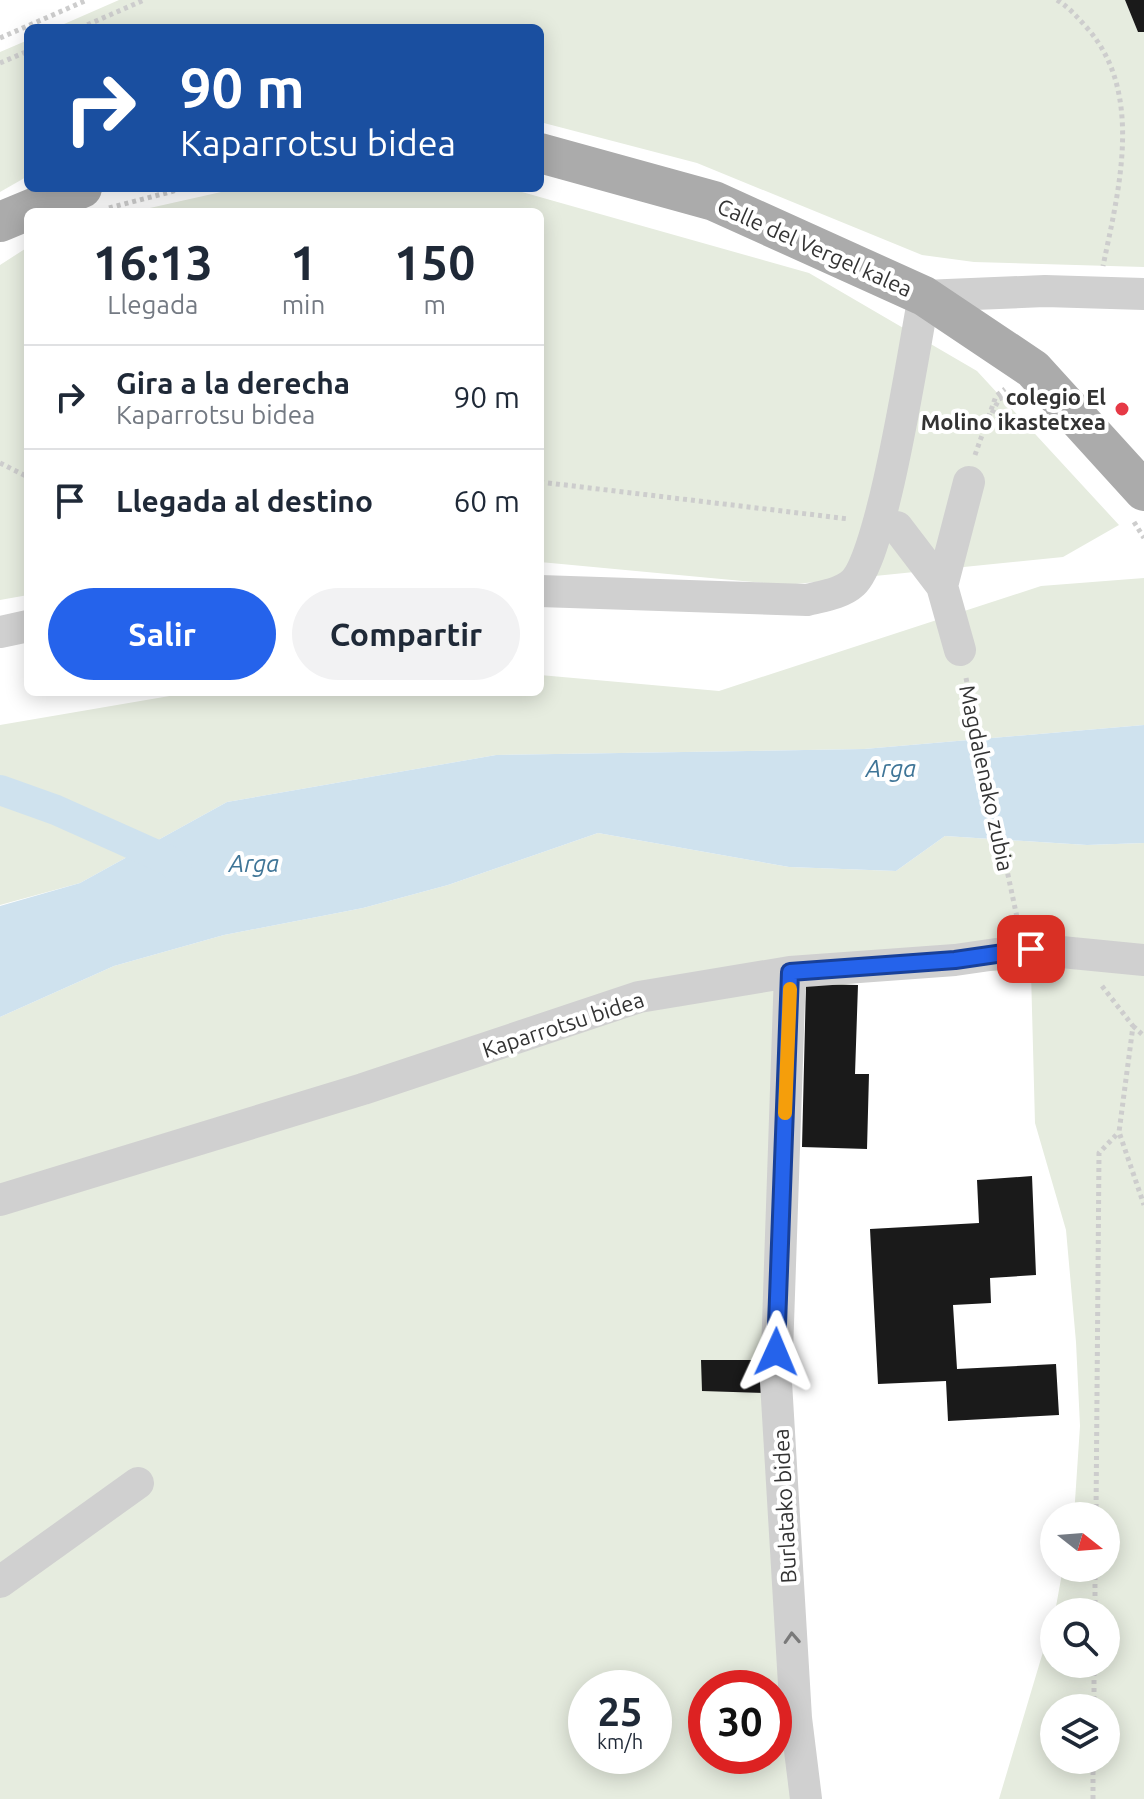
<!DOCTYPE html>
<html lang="es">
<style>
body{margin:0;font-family:Ubuntu,sans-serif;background:#f2f2f3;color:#1f2937;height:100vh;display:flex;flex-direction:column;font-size:30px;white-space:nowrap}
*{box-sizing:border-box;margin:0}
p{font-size:26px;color:#747a83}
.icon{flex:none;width:44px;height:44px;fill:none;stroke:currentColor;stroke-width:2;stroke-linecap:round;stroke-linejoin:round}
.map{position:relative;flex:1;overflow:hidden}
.panel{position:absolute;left:24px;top:208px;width:520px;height:488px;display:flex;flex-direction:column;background:#fff;border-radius:12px;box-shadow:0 4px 20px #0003}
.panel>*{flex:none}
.top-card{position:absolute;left:24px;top:24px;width:520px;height:168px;border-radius:12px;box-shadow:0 4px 20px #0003;background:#1a4fa0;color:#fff;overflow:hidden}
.needle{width:52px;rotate:107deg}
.tools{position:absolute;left:1040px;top:1502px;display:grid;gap:16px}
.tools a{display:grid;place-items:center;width:80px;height:80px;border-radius:50%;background:#fff;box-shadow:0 4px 20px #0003;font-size:40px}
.speed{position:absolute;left:568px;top:1670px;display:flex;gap:16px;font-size:40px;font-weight:700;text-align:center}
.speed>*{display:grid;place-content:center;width:104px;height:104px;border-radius:50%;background:#fff;box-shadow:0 4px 20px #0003;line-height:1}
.speed small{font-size:20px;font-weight:400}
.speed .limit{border:12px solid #d22;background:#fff;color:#111}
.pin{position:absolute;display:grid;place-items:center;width:68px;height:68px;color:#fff;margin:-34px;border-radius:16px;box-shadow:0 4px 12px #0006}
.me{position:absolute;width:88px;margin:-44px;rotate:1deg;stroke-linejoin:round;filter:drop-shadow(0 0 6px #0008)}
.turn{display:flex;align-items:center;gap:28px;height:168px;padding:0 24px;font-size:36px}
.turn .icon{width:104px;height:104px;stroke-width:2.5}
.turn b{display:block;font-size:56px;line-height:68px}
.eta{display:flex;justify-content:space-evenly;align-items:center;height:136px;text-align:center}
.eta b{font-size:48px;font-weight:700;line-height:56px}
.action{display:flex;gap:16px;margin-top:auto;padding:16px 24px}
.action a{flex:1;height:92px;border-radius:48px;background:#2563eb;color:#fff;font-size:32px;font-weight:700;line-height:92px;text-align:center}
.action a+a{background:#f2f2f3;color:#1f2937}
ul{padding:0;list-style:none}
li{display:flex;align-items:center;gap:24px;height:104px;padding:0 24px;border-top:2px solid #e0e1e3}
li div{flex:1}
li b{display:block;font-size:30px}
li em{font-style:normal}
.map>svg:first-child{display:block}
.green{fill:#e6ecdf;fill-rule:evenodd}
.water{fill:#cfe2ee}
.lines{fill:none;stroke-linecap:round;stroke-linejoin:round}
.canal{stroke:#cfe2ee;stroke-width:30}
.building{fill:#1a1a1a}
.path{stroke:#cdcdcd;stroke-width:5;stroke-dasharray:4 4;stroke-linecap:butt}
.minor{stroke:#d0d0d0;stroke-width:32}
.major{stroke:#ababab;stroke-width:40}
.oneway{stroke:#7a7a7a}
.route-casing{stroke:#184099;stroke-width:20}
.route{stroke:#2563eb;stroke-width:14}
.slow{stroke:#f59e0b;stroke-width:14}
.poi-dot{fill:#e63946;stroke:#fff;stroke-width:3}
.labels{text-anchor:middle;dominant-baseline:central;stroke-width:8;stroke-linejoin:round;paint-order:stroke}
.street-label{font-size:22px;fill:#333;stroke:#fff}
.poi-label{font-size:22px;font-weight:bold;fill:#333;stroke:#fff;text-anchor:end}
.water-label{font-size:24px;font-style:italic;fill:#3f7597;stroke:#fff}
</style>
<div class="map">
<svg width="1144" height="1799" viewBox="0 0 1144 1799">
<rect width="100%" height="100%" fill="#fff"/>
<path class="green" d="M119,0H1125L1138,32H1144V267L974,262L922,255L697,163L540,122V28H55Z
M28,40V176L0,192V52Z
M239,188H489L522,192L809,273L977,371L1119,525L1063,557L786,585L540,562V212H132Z
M28,247V595L0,600V265Z
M1144,578V725L864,749L496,755L227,802L80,883L0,905V725L193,692H540V675L719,691L1041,586Z
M598,833L789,867L896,871L945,836L1087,845L1144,843V1799H999L1054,1615V1664H1106V1612H1055L1063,1568H1106V1516H1074L1080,1426L1076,1342L1066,1230L1035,1123L1031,972L955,970L789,992L761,1360H701L764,1393L807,1799H0V1017L114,966L224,935L363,908L448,885ZM586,1688H654V1756H586ZM706,1688H774V1756H706ZM1054,1708H1106V1760H1054Z"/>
<path class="water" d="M1144,725V843L1087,845L945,836L896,871L789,867L598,833L448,885L363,908L224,935L114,966L0,1017V906L80,883L227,802L496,755L864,749Z"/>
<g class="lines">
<path class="canal" d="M0,790L56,810L170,861L177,868"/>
</g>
<path class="building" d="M1125,0H1144V32H1138Z
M806,984L858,985L855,1074H869L867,1149L802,1147Z
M1032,1176L1036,1275L990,1278L991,1303L953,1305L957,1369L1056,1364L1059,1415L948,1421L946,1381L878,1384L870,1229L979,1223L977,1180Z
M701,1360H761L764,1393L702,1391Z"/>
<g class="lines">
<path class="path" d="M1057,0C1070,8 1078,18 1088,29C1144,94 1119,189 1103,266
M80,28L144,0
M0,38L87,0
M0,63L28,51
M109,208L185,188
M992,413L999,399L1008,395
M975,455L996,396L1005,389
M0,463L28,477
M540,482L849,519
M1134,522L1144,538
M966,678L1018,922
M1102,986L1133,1026L1119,1132L1144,1205
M1133,1026L1144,1036
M1096,1516L1099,1153L1119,1132
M1095,1612V1568
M1094,1708V1664
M1093,1799V1760"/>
<path class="minor" d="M897,527L942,586L960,650
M942,586L969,482
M540,591L807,600C822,596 841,594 853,583C883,556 914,347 924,296L1045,291L1144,294
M0,632L28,626
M790,972L776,1382L796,1718L806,1799
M0,1200L363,1089L639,997L790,972L955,960L1031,949L1144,960
M0,1582L138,1483"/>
<path class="major" d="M540,153L714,201L924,296L1033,369L1144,491
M0,222L82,188"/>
</g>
<defs><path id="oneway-chevron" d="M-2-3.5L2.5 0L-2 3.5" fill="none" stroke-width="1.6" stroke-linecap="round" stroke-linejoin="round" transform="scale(2)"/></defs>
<use class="oneway" href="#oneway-chevron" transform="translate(792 1638) rotate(-93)"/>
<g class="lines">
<g class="route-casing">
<path id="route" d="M776,1352L790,972L955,960L1031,949"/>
</g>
<use href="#route" class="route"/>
<path class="slow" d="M785,1113L790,989"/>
</g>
<circle class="poi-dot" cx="1122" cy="409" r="8"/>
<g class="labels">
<g class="street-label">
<text transform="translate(815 247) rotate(24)">Calle del Vergel kalea</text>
<text transform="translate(987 778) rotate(78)">Magdalenako zubia</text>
<text transform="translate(563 1024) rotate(-18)">Kaparrotsu bidea</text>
<text transform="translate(784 1506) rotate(-93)">Burlatako bidea</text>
</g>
<g class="poi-label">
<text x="1106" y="396">colegio El<tspan x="1106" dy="25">Molino ikastetxea</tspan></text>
</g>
<g class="water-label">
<text x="891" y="768">Arga</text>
<text x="254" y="863">Arga</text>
</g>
</g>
</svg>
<div class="tools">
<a><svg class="needle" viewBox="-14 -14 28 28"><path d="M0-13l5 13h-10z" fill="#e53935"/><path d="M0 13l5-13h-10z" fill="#747a83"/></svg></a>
<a><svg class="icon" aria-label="search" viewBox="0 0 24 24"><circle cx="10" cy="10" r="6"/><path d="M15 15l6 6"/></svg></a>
<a><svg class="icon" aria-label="layers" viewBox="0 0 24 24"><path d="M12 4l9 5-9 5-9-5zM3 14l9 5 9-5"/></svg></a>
</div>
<div class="speed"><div>25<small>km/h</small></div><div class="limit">30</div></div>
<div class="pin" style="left:1031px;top:949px;background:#d93025"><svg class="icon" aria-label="arrive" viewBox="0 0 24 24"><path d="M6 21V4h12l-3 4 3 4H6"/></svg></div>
<svg class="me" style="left:776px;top:1352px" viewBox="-20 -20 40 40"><path d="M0-17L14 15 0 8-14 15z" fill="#2563eb" stroke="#fff" stroke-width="4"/></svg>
<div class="top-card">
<div class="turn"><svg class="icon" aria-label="right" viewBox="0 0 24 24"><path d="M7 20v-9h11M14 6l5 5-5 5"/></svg><div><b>90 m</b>Kaparrotsu bidea</div></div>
</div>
<section class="panel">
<div class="eta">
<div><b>16:13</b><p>Llegada</p></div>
<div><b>1</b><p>min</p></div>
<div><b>150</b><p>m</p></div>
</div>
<ul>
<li><svg class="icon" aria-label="right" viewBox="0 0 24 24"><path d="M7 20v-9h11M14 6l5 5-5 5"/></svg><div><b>Gira a la derecha</b><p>Kaparrotsu bidea</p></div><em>90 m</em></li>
<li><svg class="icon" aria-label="arrive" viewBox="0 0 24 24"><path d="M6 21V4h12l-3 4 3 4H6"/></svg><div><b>Llegada al destino</b></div><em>60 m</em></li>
</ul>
<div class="action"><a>Salir</a><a>Compartir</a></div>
</section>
</div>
